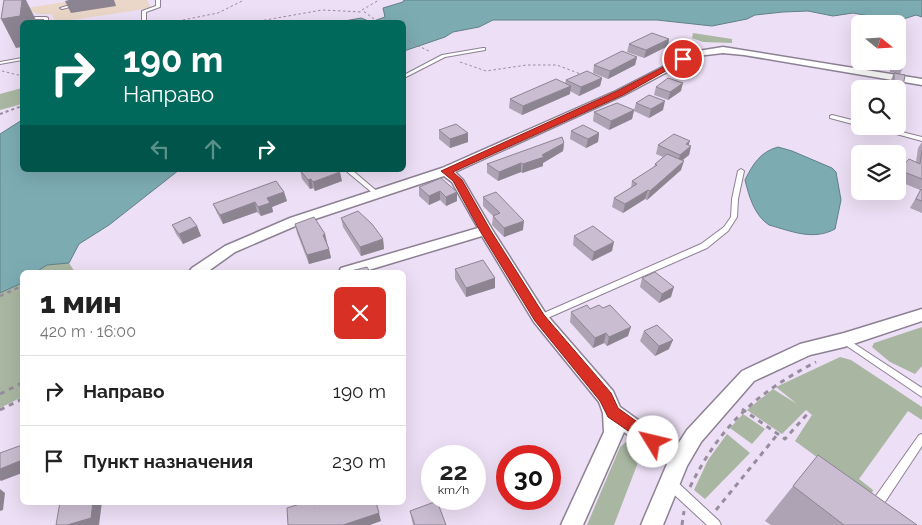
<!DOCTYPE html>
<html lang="ru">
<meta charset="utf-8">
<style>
body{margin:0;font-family:Raleway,sans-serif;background:#f2f2f2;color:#222;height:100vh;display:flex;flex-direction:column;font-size:19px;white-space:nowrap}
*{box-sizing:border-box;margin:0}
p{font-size:16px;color:#767676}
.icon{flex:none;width:28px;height:28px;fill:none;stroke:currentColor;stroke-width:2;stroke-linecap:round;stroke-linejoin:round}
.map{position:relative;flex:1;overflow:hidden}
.panel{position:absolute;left:20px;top:270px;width:386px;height:235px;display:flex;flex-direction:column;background:#fff;border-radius:8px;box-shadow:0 5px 20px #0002}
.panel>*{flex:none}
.banner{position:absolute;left:20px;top:20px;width:386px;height:152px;border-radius:8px;box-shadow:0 5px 20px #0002;background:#00695c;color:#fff;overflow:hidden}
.needle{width:32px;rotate:108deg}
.tools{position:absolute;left:851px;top:15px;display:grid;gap:10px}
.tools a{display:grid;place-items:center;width:55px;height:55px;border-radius:8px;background:#fff;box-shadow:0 5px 20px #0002;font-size:25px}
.speed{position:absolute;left:421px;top:445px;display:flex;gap:10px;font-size:25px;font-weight:700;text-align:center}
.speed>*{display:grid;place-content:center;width:65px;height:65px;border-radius:50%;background:#fff;box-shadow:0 5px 20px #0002;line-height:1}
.speed small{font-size:12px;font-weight:400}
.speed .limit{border:8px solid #d22;background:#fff;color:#111}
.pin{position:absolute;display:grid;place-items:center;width:42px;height:42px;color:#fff;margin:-21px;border:2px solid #fff;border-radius:50%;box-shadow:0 1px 5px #0007}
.me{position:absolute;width:55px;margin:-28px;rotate:306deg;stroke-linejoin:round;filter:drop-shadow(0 0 4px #0008)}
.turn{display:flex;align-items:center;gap:18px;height:105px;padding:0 20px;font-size:22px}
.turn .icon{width:65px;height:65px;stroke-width:2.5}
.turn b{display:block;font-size:35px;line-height:42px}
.lanes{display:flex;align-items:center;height:48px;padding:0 20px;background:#0003;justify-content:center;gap:25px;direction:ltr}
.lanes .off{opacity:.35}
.round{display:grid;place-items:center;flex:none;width:52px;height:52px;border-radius:8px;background:#f2f2f2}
.headline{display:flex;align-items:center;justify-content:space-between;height:85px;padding:0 20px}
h1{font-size:30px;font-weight:800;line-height:38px}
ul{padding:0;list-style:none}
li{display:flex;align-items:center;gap:15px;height:70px;padding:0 20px;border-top:1px solid #e0e0e0}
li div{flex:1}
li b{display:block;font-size:19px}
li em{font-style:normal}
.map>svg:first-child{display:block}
.education{fill:#ebd7c8}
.green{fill:#a9b7a2}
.water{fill:#7cacb2;stroke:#608087}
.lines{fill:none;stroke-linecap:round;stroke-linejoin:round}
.service-casing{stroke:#8d8194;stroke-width:2}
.minor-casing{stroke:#8d8194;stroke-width:3}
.path-far3{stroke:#978d9d;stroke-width:1;stroke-dasharray:2.5 2.5;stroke-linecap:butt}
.path-far2{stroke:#978d9d;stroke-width:2;stroke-dasharray:3 3;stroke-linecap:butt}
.path-far1{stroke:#978d9d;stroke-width:2.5;stroke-dasharray:4 4;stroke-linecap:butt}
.path{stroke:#978d9d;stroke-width:3;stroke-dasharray:5 5;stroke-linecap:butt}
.service{fill:#fff;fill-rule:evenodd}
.minor{fill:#fff;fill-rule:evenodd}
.wall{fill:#aea3b4}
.shaded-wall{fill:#8d8492}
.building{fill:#cabdd1;stroke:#8d8492}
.route{fill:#d93025;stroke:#8d1f18}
</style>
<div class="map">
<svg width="922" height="525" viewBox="0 0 922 525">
<rect width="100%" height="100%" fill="#eddff5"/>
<path class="education" d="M78,0H147L151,8L59,22H55L52,14H37L26,8Z"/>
<path class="green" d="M693,33L732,39V43L703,42L692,38Z
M22,88V104L0,110V94Z
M69,263L75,272H36L47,265Z
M22,283V397L0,408V293Z
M922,327V366L915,374L890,362L872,347L874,343Z
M840,357L851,360L922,407V420L908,411L859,479L873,490L871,497L795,441L812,415L806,410L782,434L747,410L773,389L797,404L776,387Z
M743,414L765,429L752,444L730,428Z
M727,434L750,453L705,499L694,490L708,460Z
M627,441L637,443L642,452L614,525H587L620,447Z"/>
<path class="water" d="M404,0H922V17L916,15L897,21L853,13L833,16L808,11L783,12L755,15L747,19L712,26L657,20H493L479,27L453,32L445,37L404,51V22H339L361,18L371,22L385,17L383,8L403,2Z
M22,120V170H179L109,225L79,244L69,263L47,265L36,272H22V283L0,293V134Z
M778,147L792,151L832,168L836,172L841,200L835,229C813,241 791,231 769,225C754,215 749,196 745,180C753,164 760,152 778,147Z"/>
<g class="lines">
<g class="service-casing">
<path id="service" d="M156,0H160V7L146,12V22H142V11L156,6Z
M77,3H78V5L62,9L60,8Z
M26,17H46L48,18V22H44V19H25V17Z
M483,48H485V50L445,57L404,78V75L442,55Z
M22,58V60L0,64V62Z
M832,115L860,122V126L830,118V116Z
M867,126H878L922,137V141Z
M741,169L744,171L738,199L737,217L728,231L707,248L543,320H537L536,318L537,316L701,244L724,227L731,217L732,199L738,171Z
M345,170H352L379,193L380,194L379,195H375Z
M844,337L922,388V397L841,342L840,340L841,338Z
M922,434V446L879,511L875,512L871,511L870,507L871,503L919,435Z
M671,479L675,480L719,521L721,525H707L667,488L666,484L667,480Z"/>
</g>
<g class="minor-casing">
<path id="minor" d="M723,47L922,79V85L744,55L723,53L697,56L624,95L455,172L463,180L493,231L546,314L613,391L620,407L676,447L687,430L742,371L800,344L844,333L922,309V321L844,347L810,355L754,381L701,442L687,466L663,525H641L667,464L624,432L583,525H561L604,432L603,413L599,402L534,322L482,236L362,272H339L341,268L478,228L452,182L444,176L300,224L235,252L207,272H189L192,268L225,246L290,218L442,168L616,91L692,52Z"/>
</g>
<path class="path-far3" d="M173,22L218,13L244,0
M254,22L322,10L362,12
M378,22L362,10L379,0
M404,39L431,52
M460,62L486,71L527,65H557L583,75
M2,71L22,76"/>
<path class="path-far2" d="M0,114L22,106"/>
<path class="path-far1" d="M53,272L58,270L59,272
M0,296L22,286"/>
<path class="path" d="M0,394L22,383
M742,409L785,439L809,412
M0,410L22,399
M690,487C720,426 756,393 816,362
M716,510L777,435
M682,525L684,511"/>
<use href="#service" class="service"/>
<use href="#minor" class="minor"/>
</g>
<path class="wall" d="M669,39L668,46L644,58L627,52L629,44Z
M637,57L635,65L608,79L593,73L594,65Z
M890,61H898L904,66L900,74L890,72Z
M894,73L901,99L898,105V89H890V82Z
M602,78L600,86L579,96L570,91V94L522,115L509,108L510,99L565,83L566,80Z
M656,87L681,91L668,100L654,95Z
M636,103L663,110L649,118L634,111L632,119L609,130L593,121L594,112L634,110Z
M439,130L468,133V142L450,148L439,139Z
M571,131L599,133L598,142L586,148L570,139Z
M922,142V188L920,190L898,181V172L899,170L916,162L918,148Z
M564,143L563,151L543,163V166L522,173L521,172L498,181L487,173V164Z
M658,145H689L691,146L689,155L682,161L681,170L647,200L645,199L623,213L612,207L614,198L631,188L632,181L654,168L655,164L663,157L656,154Z
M300,170L342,181L315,191L313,188L310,189L302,179Z
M419,187L457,192V201L446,206L440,200L429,205L419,196Z
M921,189L922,190V213L910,208Z
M284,192L287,201L272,207L273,212L261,216L257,212L223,224L217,213L213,204Z
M483,197L523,230L504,237L492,225L493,216L483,206Z
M341,218L383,239L384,249L361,256L343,227Z
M295,224L325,234L331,258L309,264L297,233Z
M172,225L197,226L201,236L183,244L176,234Z
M574,236L612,251L592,261L573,245Z
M455,269L495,288L466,297L455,279Z
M642,278L671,297L659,303L640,287Z
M590,309L628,336L607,346L604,343L593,348L570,322L571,312Z
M644,331L669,349L655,356L640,341Z
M818,455L917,525H771L765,521Z
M410,511L446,525H413Z"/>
<path class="shaded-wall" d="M22,0H26L36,20L35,22H22V47L16,48L1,19Z
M69,0H114L116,6L71,13L65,1Z
M669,39L668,46L644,58L646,50Z
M637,57L635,65L608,79L610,71Z
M602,78L600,86L579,96L581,87Z
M683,83L681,91L668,100L670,92Z
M571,86L570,94L522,115L523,106Z
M665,101L663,110L649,118L651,109Z
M634,110L632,119L609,130L611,121Z
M468,133V142L450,148V139Z
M599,133L598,142L586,148L588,139Z
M690,141L687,149L691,146L689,155L677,164L680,155L686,144Z
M564,143L563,151L543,163V166L522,173L523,164L542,155Z
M684,161L681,170L647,200L650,191Z
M521,163V172L498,181L499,172Z
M340,172L342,181L315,191L313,182Z
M311,179L313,188L310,189L308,180Z
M648,190L645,199L623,213L625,204Z
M440,191V200L429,205V196Z
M284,192L287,201L272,207L273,212L261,216L258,207L267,198Z
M457,192V201L446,206V197Z
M255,202L257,212L223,224L220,215Z
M524,221L523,230L504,237V228Z
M197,226L201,236L183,244L179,234Z
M325,234L327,243L323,235Z
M383,239L384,249L361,256L360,247Z
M614,242L612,251L592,261L594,252Z
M329,249L331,258L309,264L307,255Z
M495,278V288L466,297V288Z
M674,287L671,297L659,303L662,294Z
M631,327L628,336L607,346L609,337Z
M606,333L604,343L593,348L595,338Z
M673,340L669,349L655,356L659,346Z
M22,460V473L1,481L0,480V469Z
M0,489L5,493L3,510L0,511Z
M93,502H102L99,525H67Z
M379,513L381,521L370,525H343Z"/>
<path class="building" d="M4,0H22L20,16L1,19Z
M652,33L669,39L646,50L629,44Z
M898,45L904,66L894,64V61H898Z
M622,51L637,57L610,71L594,65Z
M587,71L602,78L581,87L566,80Z
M894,73L905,75L901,99H898V89H894Z
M668,78L683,83L670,92L656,87Z
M556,79L571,86L523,106L510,99Z
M649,95L665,101L651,109L636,103Z
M617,103L634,110L611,121L594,112Z
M456,124L468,133L450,139L439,130Z
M583,125L599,133L588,139L571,131Z
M674,134L690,141L686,144L691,146L680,155L658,145Z
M562,137L564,143L542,155L544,157L523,164L521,163L499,172L487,164Z
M922,150V179L899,170L909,159L920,164Z
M667,154L684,161L650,191L648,190L625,204L614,198L637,184L632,181L657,165L655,164Z
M300,170H338L340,172L313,182L311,179L308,180Z
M441,178L457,192L446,197L440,191L429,196L419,187Z
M276,181L284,192L267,198L270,203L258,207L255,202L220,215L213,204Z
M921,189L922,190V201L916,199Z
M496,192L524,221L504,228L493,216L500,213L483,197Z
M358,211L372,224L383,239L360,247L341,218Z
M190,217L197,226L179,234L172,225Z
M314,217L325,234L323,235L329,249L307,255L295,224Z
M593,226L614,242L594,252L574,236Z
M483,260L495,278L466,288L455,269Z
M367,267L370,272H347Z
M655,272L674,287L662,294L642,278Z
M587,305L590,309L599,305L603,308L610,305L631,327L609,337L606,333L595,338L571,312Z
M657,325L673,340L659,346L644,331Z
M22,445V460L0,469V453Z
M818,455L917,525H844L793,486Z
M437,501L446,525H415L410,511Z
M60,502H93L91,518L67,525H56Z
M306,502H314V505L322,502H376L379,513L343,525H288L287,508Z"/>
<path class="route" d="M681,58L687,59L623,95L453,172L462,180L491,231L544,315L611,393L618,408L658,437L660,442L658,446L653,448L608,417L600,401L535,321L480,231L453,181L441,171L617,91Z"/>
</svg>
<div class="tools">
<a><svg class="needle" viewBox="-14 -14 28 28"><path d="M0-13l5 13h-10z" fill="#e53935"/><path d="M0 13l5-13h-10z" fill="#767676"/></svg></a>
<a><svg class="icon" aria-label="search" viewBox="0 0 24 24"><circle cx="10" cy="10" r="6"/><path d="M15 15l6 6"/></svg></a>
<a><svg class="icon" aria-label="layers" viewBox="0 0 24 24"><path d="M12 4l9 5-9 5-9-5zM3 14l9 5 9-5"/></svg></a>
</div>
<div class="speed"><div>22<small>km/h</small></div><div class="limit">30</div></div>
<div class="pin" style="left:683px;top:59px;background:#d93025"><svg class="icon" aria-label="arrive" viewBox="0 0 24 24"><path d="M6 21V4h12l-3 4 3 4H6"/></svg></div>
<svg class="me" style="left:653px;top:442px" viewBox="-20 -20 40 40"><circle r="19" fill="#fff"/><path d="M0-13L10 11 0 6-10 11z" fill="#d93025"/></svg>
<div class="banner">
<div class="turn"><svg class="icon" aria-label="right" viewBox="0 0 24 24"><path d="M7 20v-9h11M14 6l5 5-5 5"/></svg><div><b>190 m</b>Направо</div></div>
<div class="lanes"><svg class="icon off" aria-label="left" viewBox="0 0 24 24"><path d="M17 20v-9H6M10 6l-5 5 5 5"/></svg><svg class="icon off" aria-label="ahead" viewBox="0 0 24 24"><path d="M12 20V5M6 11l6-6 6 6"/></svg><svg class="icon" aria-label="right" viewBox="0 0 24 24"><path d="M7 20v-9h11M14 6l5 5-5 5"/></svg></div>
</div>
<section class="panel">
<div class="headline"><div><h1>1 мин</h1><p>420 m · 16:00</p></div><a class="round" style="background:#d93025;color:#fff"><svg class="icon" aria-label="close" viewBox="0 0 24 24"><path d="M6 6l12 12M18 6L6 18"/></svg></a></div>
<ul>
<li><svg class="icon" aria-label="right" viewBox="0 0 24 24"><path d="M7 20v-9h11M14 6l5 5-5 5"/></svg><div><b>Направо</b></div><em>190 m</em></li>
<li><svg class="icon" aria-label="arrive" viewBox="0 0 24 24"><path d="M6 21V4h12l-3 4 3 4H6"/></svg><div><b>Пункт назначения</b></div><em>230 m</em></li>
</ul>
</section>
</div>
